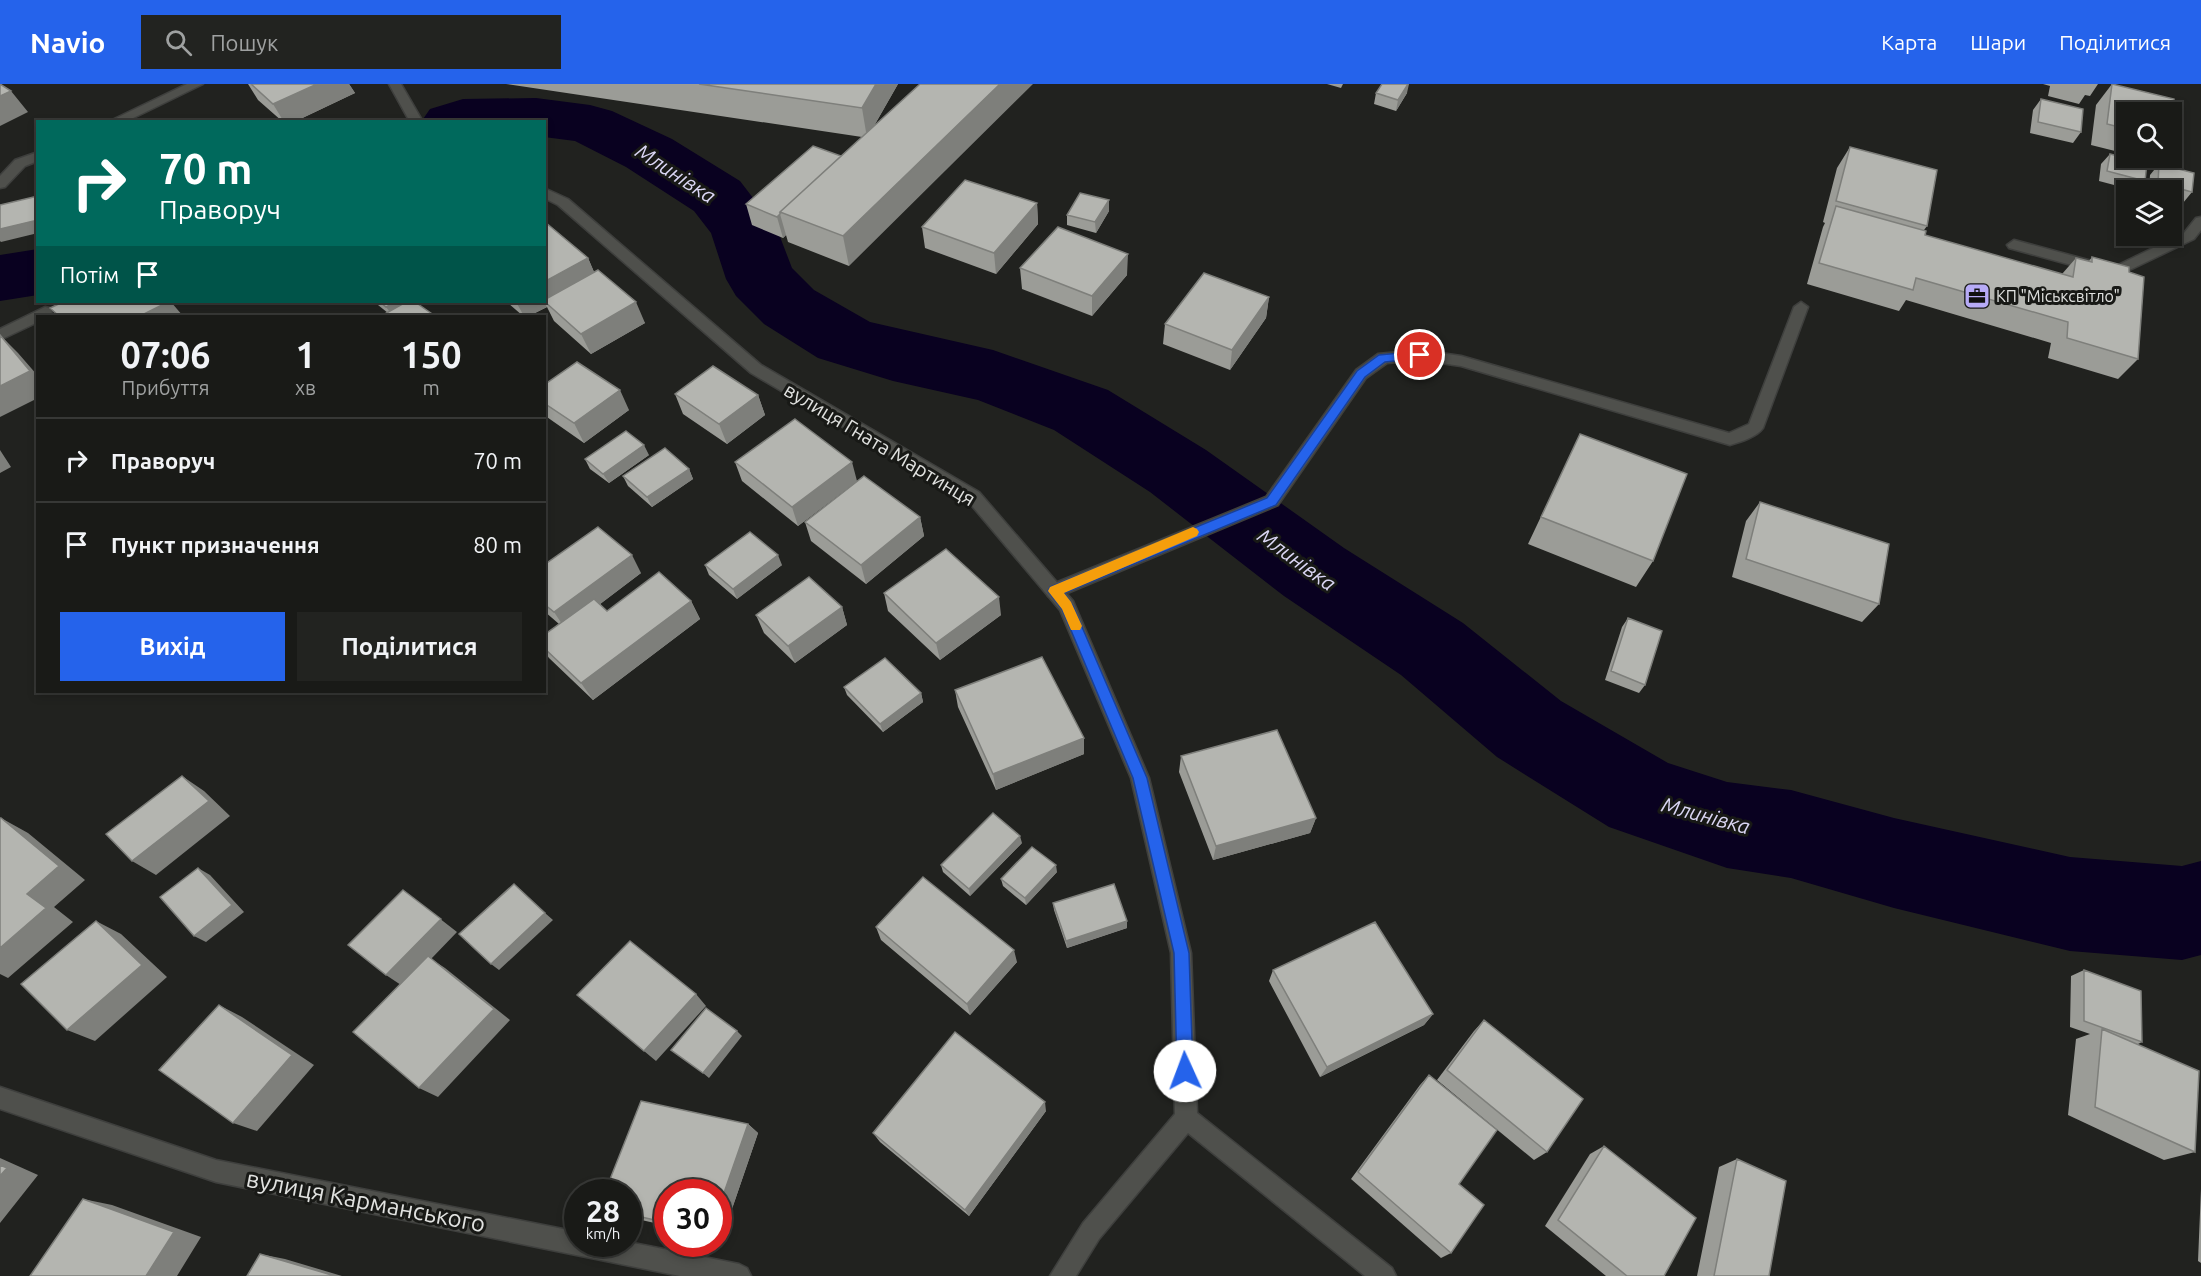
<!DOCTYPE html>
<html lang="uk">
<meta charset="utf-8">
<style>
body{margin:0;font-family:Ubuntu,sans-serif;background:#222320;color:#f1f3f6;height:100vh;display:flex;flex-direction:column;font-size:22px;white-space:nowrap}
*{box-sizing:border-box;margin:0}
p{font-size:20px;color:#9fa1a1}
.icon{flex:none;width:33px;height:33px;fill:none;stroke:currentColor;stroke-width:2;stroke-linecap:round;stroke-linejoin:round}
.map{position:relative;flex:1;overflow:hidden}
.panel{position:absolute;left:36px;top:231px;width:510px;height:378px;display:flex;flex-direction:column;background:#191a17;border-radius:0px;box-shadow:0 3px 9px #0003,0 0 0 2px #373836}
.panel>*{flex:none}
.top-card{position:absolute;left:36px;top:36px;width:510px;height:183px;border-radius:0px;box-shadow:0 3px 9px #0003,0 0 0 2px #373836;background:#00695c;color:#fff;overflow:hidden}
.tools{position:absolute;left:2116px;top:18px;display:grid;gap:12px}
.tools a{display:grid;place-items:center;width:66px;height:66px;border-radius:0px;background:#191a17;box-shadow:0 3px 9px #0003,0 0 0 2px #373836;font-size:30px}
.speed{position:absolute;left:564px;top:1095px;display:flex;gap:12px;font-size:30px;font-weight:700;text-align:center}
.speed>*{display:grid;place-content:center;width:78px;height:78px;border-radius:50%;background:#191a17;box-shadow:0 3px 9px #0003,0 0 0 2px #373836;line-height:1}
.speed small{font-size:15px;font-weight:400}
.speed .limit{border:9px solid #d22;background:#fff;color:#111}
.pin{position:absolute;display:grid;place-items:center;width:51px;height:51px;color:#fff;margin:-26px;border:3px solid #fff;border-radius:50%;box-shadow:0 2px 6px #0007}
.me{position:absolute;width:66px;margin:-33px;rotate:358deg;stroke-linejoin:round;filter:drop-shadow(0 0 4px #0008)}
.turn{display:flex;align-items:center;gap:21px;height:126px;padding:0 24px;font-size:27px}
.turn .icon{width:78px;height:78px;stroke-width:2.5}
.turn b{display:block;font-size:42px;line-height:51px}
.then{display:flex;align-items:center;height:57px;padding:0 24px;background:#0003;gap:12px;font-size:22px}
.eta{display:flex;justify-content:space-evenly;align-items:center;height:102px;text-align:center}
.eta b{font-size:36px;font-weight:600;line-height:42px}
.primary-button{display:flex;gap:12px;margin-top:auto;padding:12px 24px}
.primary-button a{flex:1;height:69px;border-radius:0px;background:#2563eb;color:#fff;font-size:24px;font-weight:600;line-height:69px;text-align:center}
.primary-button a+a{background:#222320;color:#f1f3f6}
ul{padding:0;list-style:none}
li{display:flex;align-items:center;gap:18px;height:84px;padding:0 24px;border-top:2px solid #373836}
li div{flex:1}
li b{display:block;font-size:22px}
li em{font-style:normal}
header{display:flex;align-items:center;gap:36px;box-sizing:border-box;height:84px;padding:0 30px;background:#2563eb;color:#fff}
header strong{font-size:28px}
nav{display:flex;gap:33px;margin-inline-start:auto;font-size:21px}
.search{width:420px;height:54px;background:#222320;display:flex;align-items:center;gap:15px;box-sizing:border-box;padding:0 21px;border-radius:0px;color:#9fa1a1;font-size:22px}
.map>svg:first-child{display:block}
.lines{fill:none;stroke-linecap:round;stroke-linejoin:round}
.river{fill:#090120;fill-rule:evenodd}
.service-casing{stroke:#3e3f3d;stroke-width:3}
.minor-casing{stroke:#3e3f3d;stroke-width:3}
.service{fill:#4f504c;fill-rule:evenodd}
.minor{fill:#4f504c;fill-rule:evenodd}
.wall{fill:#9b9c97}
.shaded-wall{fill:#7e7f7b}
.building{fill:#b4b5b0;stroke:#7e7f7b;stroke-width:1.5}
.route{fill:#2563eb;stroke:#184099;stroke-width:1.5}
.slow{fill:#f59e0b}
.labels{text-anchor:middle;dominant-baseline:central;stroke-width:6;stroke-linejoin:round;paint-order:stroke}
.far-poi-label{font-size:16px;fill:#e1e2e0;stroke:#181916;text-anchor:start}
.street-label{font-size:20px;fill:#e1e2e0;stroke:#181916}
.water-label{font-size:21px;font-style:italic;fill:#dad6f3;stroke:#181916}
.near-street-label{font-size:24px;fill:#e1e2e0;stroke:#181916}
</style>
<header>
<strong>Navio</strong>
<div class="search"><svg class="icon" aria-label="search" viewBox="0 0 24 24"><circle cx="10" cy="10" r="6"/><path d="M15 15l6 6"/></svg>Пошук</div>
<nav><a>Карта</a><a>Шари</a><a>Поділитися</a></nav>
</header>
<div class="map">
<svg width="2201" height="1192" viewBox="0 0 2201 1192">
<rect width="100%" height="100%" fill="#21221f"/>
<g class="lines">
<path class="river" d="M536,14L590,21L612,27L672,55L740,97L777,145L792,184L814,206L870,238L993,266L1108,306L1206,366L1344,464L1463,539L1561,617L1668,679L1727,698L1791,706L1894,734L2070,773L2182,782L2201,777V871L2182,876L2070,867L1894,824L1791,794L1727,784L1609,743L1497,673L1401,591L1284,512L1150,408L1054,346L978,316L893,297L818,274L764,240L736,212L726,195L711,149L694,127L626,83L575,57L544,53V38H421L430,25L463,15Z
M38,165V211L0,217V171Z"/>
<g class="service-casing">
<path id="service" d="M187,0H203L125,38H108Z
M38,68V77L25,82L5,103L0,104V92L15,76Z
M2201,133V146L2194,155L2115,193L2009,164L2007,161L2014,156L2114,183L2184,149L2196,134Z
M1801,218L1808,223L1763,344C1757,353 1740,358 1730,361L1461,282L1420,276L1387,279L1366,294L1278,421L1060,512L1054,514L1048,512L1045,507L1048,502L1266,413L1356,286L1378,270L1420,266L1461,272L1729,349L1749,340L1794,223Z"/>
</g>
<g class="minor-casing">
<path id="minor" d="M389,0H401L423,38H410Z
M544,104L568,115L761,281L979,408L1073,517L1149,694L1191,869L1197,1029L1392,1184L1396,1192H1365L1188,1049L1099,1155L1076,1192H1050L1083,1139L1175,1030L1171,869L1131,694L1060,526L967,416L751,289L558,121L544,114Z
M45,223L50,224L52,228L50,232H38V238L0,256V245Z
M0,1003L216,1076L578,1148V1160L628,1158L739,1180L747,1184L751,1192H680L216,1098L0,1025Z"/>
</g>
<use href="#service" class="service"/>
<use href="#minor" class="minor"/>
</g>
<path class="wall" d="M248,0H349L355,9L294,38H283L258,16Z
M506,0H898L874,42L849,182L788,158L786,151L783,154L752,141L746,120L841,72L862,53Z
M1327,0H1343L1341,4Z
M2043,0H2098L2090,12L2085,11L2079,20L2048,12L2050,2Z
M2112,0L2127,28V70L2091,61L2096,21Z
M1376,9H1407L1396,27L1374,20Z
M2041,15L2081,48L2073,59L2030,49L2033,26Z
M1850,63L1927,142L1924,146L1925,151L2062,190L2076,174L2089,177L2092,173L2129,188L2138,275L2118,295L2048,274L2051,259L1906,216L1899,227L1807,200L1823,143L1825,139L1823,138L1837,84Z
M2110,70L2145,97L2137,106H2133L2099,97L2101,80Z
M2139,74H2157L2153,77Z
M2159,80L2192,108L2183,119L2172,116V106H2149L2150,91Z
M1109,116V127L1096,149L1067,141V131Z
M1037,119L1038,140L996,190L925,164L922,143Z
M588,174L594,188L645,239L591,270L554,237L547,223L529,232H523L507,218H544Z
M1020,184L1127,191L1092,232L1022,205Z
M1269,213L1266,234L1230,286L1163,260L1165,240Z
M376,218H421L388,229L378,221Z
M544,301L629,326L584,359L544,331Z
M675,310L758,311L765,331L727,360L683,330Z
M1580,350L1653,477L1636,503L1528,460Z
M649,371L609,399L590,385L585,375Z
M735,378L857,397L798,442L742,397Z
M689,385L693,395L652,423L628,402L623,392Z
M1760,418L1879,520L1862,538L1732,493L1746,437Z
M920,433L924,452L866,500L811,457L805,438Z
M544,481L641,489L600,520L607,527L691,517L700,535L593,616L549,574L544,567V551L559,540L544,527Z
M705,481H782L737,515L709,491Z
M884,509L1001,531L940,576L888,527Z
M842,523L847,541L795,579L764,549L756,531Z
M1628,534L1645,601L1639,609L1605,596L1622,543Z
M844,603L921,609L923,618L883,648L847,611Z
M955,606L1084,654V670L996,706L958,623Z
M1181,672L1316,734L1310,749L1213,776L1179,688Z
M1022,759L970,812L943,788L941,781Z
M1057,788L1026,821L1003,802L1001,795Z
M1053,819L1127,837V844L1067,864L1054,826Z
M876,843L1017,878L970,931L881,856Z
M1273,886L1433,930L1424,941L1320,993L1269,897Z
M2084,886L2142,958L2138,960L2195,1068L2164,1076L2068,1031L2076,955L2090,950L2070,943L2071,892Z
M1484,936L1547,1068L1534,1076L1437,996L1474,947Z
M1429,991L1459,1100L1451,1169L1441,1174L1351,1095L1420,1001Z
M1046,1027L969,1132L880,1058L873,1049Z
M748,1040L758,1049L722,1154L718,1153V1108H668V1142L628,1133V1108Z
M1604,1062L1664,1192H1606L1545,1142L1590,1070Z
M1737,1075L1769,1192H1697L1719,1083Z
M2201,1105V1179L2198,1177Z"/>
<path class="shaded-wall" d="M317,0H349L355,9L294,38H284L273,20Z
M876,0H898L867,54L862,24Z
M1000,0H1033L849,182L843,152Z
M1408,0H1409L1407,9L1396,27L1398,16Z
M11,7L28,28L0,42V12Z
M1109,116V127L1096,149L1095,138Z
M1037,119L1038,140L996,190L994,169Z
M780,130L786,151L783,154L777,133Z
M38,136V149L1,158L0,157V145Z
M1128,170L1127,191L1092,232V212Z
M588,174L597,195L544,217V198Z
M1269,213L1266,234L1230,286L1232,266Z
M168,218H171L183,232H140Z
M396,218H421L395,232H393L386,223Z
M516,218H544L547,223L529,232H524Z
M636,218L645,239L591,270L581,250Z
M0,251L18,269L38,292V314L0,333Z
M620,306L629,326L584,359L574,339Z
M758,311L765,331L727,360L719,340Z
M644,361L649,371L609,399L603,390Z
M0,366L11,383L0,389Z
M852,378L857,397L798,442L792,423Z
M689,385L693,395L652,423L647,413Z
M920,433L924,452L866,500L861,481Z
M632,471L641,489L566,546L554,528Z
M778,471L782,481L737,515L733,505Z
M999,513L1001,531L940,576L936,559Z
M691,517L700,535L593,616L581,599Z
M842,523L847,541L795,579L788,562Z
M921,609L923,618L883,648L880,640Z
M1084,654V670L996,706L993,690Z
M182,692L204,707L230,732L156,791L132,777Z
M1,734L28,749L85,796L54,823L73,838L8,894L0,890V864L27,810Z
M1316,734L1310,749L1213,776L1216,762Z
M1020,752L1022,759L970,812L969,805Z
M1056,781L1057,788L1026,821L1025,814Z
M198,784L210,791L244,828L206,858L194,852Z
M403,806L457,848L431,875L445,884L510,936L438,1013L419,1004L404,903L386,891Z
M545,829L553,836L499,886L491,880Z
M96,837L121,850L167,893L95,957L67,946Z
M1127,837V844L1067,864L1066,857Z
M1014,866L1017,878L970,931L967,920Z
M696,910L706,922L656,977L644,967Z
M219,921L242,933L314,981L257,1047L233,1039Z
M1433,930L1424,941L1320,993L1327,983Z
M737,947L742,952L709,994L703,989Z
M1045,1018L1046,1027L969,1132L965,1126Z
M748,1040L758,1049L722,1154L718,1152V1126Z
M0,1074L38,1091L0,1139Z
M83,1115L112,1121L201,1153L177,1192H146Z
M260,1170L285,1175L342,1192H335Z"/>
<path class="building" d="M0,0L11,7L0,12Z
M251,0H317L273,20Z
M699,0H876L862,24Z
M920,0H1000L843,152L780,128Z
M1382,0H1408L1398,16L1376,9Z
M2112,0L2174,15L2172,40V28H2127V45L2107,40Z
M2041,15L2083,25L2081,48L2038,38Z
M813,62L841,72L780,128V130L777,133L746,120Z
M1850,63L1937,86L1927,142L1836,117Z
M2110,70L2147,79L2145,97L2107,87Z
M2159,80L2194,89L2192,108L2158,99Z
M965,96L1037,119L994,169L922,143Z
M1080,109L1109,116L1095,138L1067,131Z
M38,112V136L0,145V121Z
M1836,122L1926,147L1925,151L2073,193L2076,174L2092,178V173L2129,183V188L2144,193L2138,275L2067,254L2068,238L1916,194L1913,206L1819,179Z
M545,138L588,174L544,198V139Z
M1058,143L1128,170L1092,212L1020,184Z
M598,186L636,218L581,250L544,217V216Z
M1204,189L1269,213L1232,266L1165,240Z
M63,218H168L140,232H59L50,224Z
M380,218H396L386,223Z
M406,218H415L435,232H381Z
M0,251L30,287L0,302Z
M577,278L620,306L574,339L544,319V301Z
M713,282L758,311L719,340L675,310Z
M795,335L852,378L792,423L735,378Z
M626,347L644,361L603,390L585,375Z
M1580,350L1687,390L1653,477L1541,433Z
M665,364L689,385L647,413L623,392Z
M864,392L920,433L861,481L805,438Z
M1760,418L1889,460L1879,520L1746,475Z
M598,443L632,471L554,528L544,520V481Z
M750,448L778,471L733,505L705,481Z
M946,465L999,513L936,559L884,509Z
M659,488L691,517L581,599L544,564V551L594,515L607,527Z
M809,493L842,523L788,562L756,531Z
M1628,534L1662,547L1645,601L1611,587Z
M1042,573L1084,654L993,690L955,606Z
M885,574L921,609L880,640L844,603Z
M1277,646L1316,734L1216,762L1181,672Z
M182,692L209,717L132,777L106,750Z
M993,729L1020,752L969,805L941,781Z
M0,734H1L59,782L27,810L46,824L0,864Z
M1032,763L1056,781L1025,814L1001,795Z
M198,784L232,821L194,852L160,813Z
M923,793L1014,866L967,920L876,843Z
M514,800L545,829L491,880L459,850Z
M1114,800L1127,837L1066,857L1053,819Z
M403,806L441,835L386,891L348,861Z
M96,837L142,881L67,946L21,900Z
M1375,838L1433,930L1327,983L1273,886Z
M630,857L696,910L644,967L577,911Z
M428,872L494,925L419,1004L353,948Z
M2084,886L2141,907L2142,958L2084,937Z
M219,921L292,971L233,1039L159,986Z
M706,924L737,947L703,989L671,966Z
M1484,936L1583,1015L1547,1068L1447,986Z
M2102,945L2199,987L2195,1068L2095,1023Z
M955,948L1045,1018L965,1126L873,1049Z
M1429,991L1497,1046L1459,1100L1484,1121L1451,1169L1358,1088Z
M641,1017L748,1040L718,1126V1108H668V1139L628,1130V1108H605Z
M1604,1062L1696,1134L1664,1192H1627L1558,1136Z
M1737,1075L1786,1097L1769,1192H1714Z
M0,1081L7,1084L0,1092Z
M83,1115L174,1148L146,1192H30Z
M260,1170L335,1192H247Z"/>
<path class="route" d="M1420,267L1426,271L1424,274L1385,278L1365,293L1276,421L1064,509L1073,522L1147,694L1189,869L1193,987L1191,992L1185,995L1179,992L1177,987L1174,869L1133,694L1062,525L1048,507L1050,503L1267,414L1357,287L1379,271Z"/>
<path class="slow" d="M1193,443L1197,445L1199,448L1197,452L1064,509L1071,518L1082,542L1080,546H1071L1062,525L1048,507L1050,503Z"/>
<defs>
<g id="office-square" transform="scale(1.35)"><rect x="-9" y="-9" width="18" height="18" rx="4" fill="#b7abf7" stroke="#181916"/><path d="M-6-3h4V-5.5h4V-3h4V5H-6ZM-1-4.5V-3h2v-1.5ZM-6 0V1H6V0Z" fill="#111"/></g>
</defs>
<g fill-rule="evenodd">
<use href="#office-square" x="1977" y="212"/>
</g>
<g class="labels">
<g class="far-poi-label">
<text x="1996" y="212">КП "Міськсвітло"</text>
</g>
<g class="street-label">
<text transform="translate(880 360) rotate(31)">вулиця Гната Мартинця</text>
</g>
<g class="water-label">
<text transform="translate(676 89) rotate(33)">Млинівка</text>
<text transform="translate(1297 475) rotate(36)">Млинівка</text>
<text transform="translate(1706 731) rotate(15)">Млинівка</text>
</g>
<g class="near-street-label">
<text transform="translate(366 1117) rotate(11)">вулиця Карманського</text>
</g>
</g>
</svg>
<div class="tools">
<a><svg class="icon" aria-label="search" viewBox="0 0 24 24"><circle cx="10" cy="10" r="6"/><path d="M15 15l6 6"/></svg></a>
<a><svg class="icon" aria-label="layers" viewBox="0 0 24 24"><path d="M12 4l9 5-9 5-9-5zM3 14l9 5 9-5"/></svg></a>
</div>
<div class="speed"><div>28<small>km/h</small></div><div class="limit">30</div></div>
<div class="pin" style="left:1420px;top:271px;background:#d93025"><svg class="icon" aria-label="arrive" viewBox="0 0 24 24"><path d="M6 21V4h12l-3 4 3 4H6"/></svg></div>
<svg class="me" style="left:1185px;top:987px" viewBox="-20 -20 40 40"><circle r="19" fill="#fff"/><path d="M0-13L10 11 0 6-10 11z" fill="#2563eb"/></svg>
<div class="top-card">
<div class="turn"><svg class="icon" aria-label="right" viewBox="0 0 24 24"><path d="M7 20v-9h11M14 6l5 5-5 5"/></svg><div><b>70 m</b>Праворуч</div></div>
<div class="then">Потім<svg class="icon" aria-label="arrive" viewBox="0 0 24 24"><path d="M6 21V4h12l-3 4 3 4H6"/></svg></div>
</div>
<section class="panel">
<div class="eta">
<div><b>07:06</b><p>Прибуття</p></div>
<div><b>1</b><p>хв</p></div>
<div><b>150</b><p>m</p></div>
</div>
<ul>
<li><svg class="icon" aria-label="right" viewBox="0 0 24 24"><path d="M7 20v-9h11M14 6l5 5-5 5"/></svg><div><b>Праворуч</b></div><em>70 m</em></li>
<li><svg class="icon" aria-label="arrive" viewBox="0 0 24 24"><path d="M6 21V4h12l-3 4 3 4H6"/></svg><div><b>Пункт призначення</b></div><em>80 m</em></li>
</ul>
<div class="primary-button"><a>Вихід</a><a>Поділитися</a></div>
</section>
</div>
